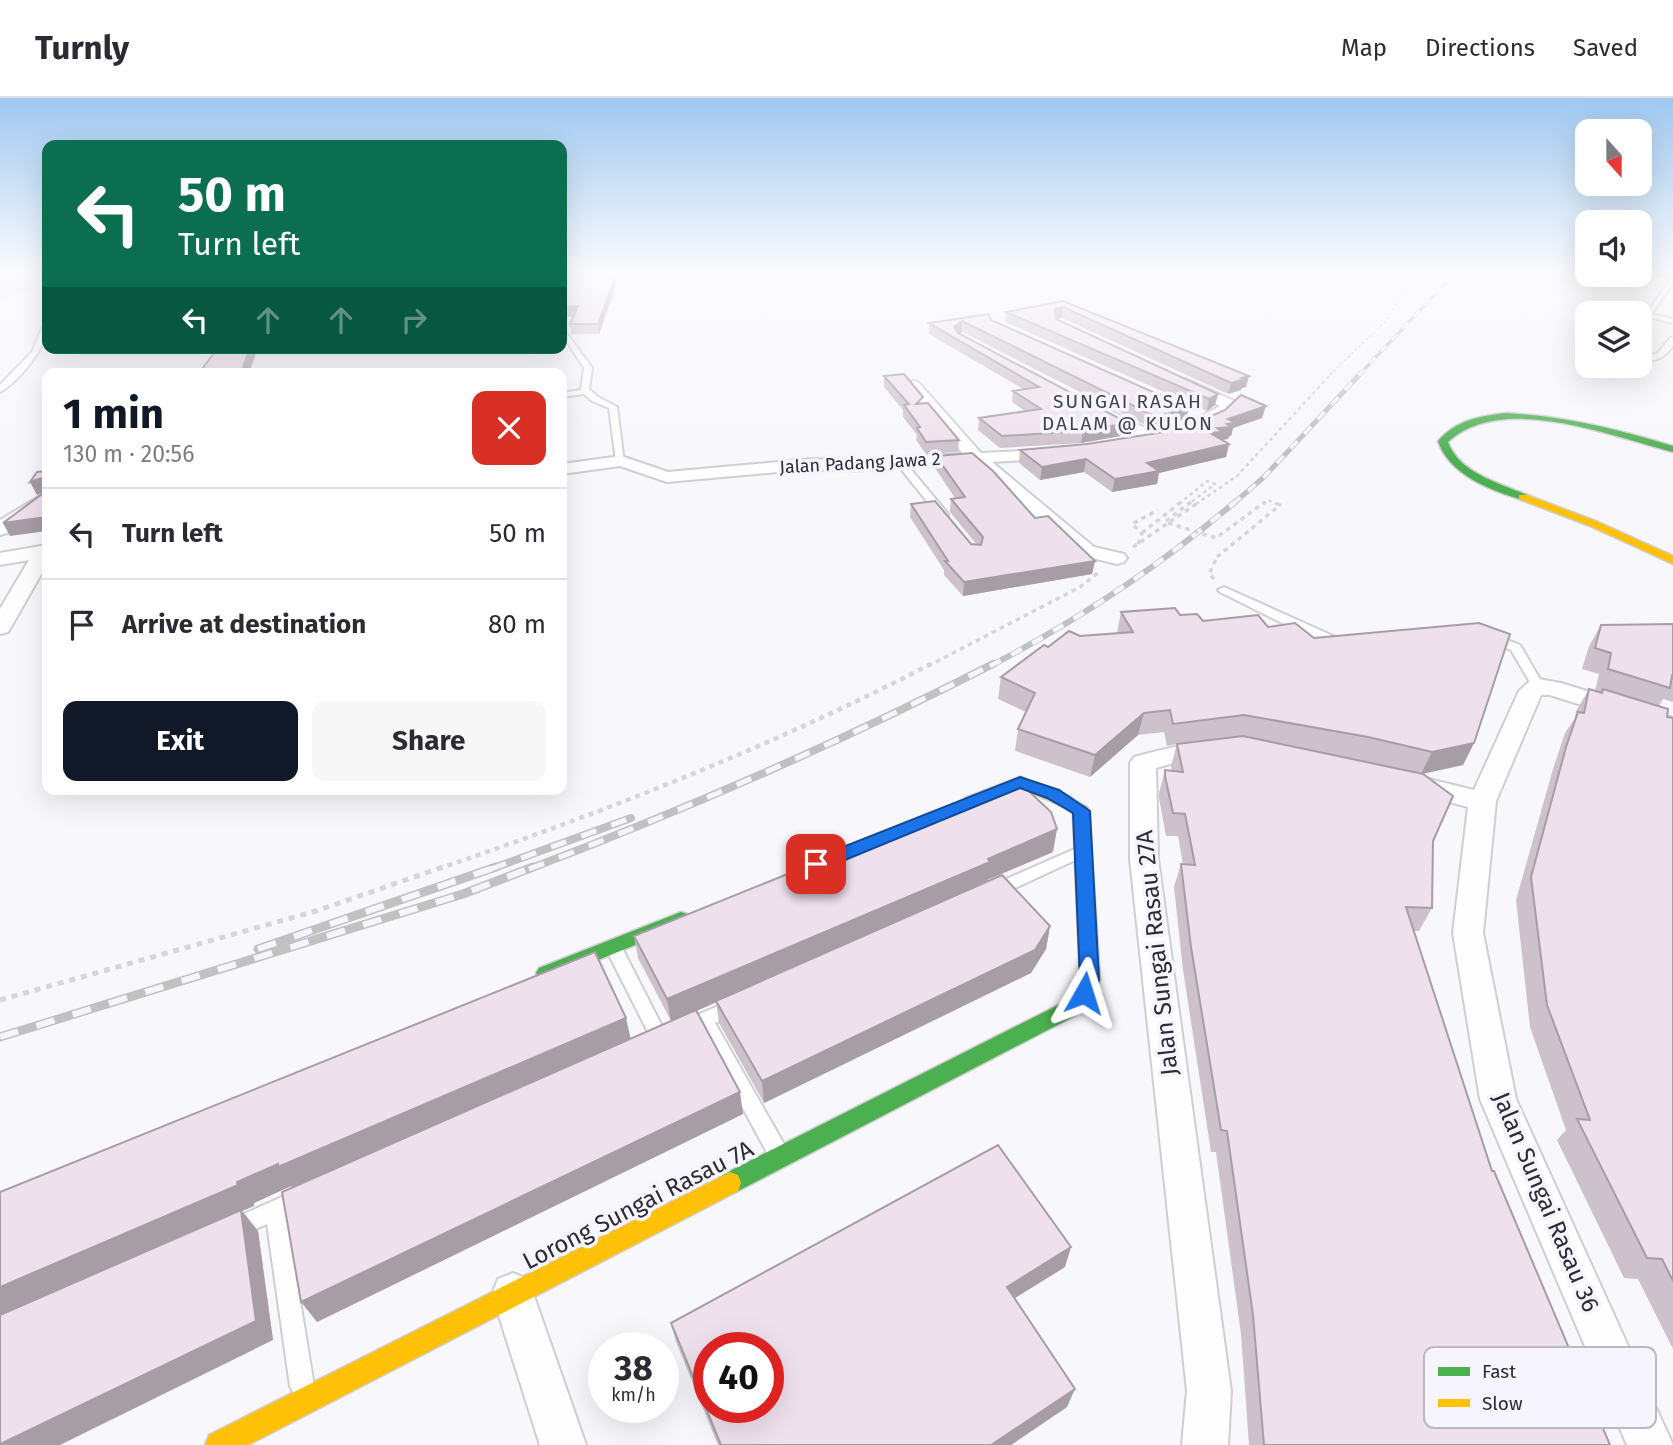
<!DOCTYPE html>
<meta charset="utf-8">
<style>
body{margin:0;font-family:"Fira Sans",sans-serif;background:#f7f7f7;color:#2b2b33;height:100vh;display:flex;flex-direction:column;font-size:26px;white-space:nowrap}
*{box-sizing:border-box;margin:0}
p{font-size:23px;color:#7c7c81}
.icon{flex:none;width:38px;height:38px;fill:none;stroke:currentColor;stroke-width:2;stroke-linecap:round;stroke-linejoin:round}
.map{position:relative;flex:1;overflow:hidden}
.drawer{position:absolute;left:42px;top:270px;width:525px;height:427px;display:flex;flex-direction:column;background:#fff;border-radius:14px;box-shadow:0 7px 28px #0002}
.drawer>*{flex:none}
.guide{position:absolute;left:42px;top:42px;width:525px;height:214px;border-radius:14px;box-shadow:0 7px 28px #0002;background:#0b6e4f;color:#fff;overflow:hidden}
.needle{width:46px;rotate:159deg}
.buttons{position:absolute;left:1575px;top:21px;display:grid;gap:14px}
.buttons a{display:grid;place-items:center;width:77px;height:77px;border-radius:14px;background:#fff;box-shadow:0 7px 28px #0002;font-size:35px}
.speed{position:absolute;left:588px;top:1234px;display:flex;gap:14px;font-size:35px;font-weight:700;text-align:center}
.speed>*{display:grid;place-content:center;width:91px;height:91px;border-radius:50%;background:#fff;box-shadow:0 7px 28px #0002;line-height:1}
.speed small{font-size:18px;font-weight:400}
.speed .limit{border:10px solid #d22;background:#fff;color:#111}
.pin{position:absolute;display:grid;place-items:center;width:60px;height:60px;color:#fff;margin:-30px;border-radius:14px;box-shadow:0 4px 10px #0006}
.me{position:absolute;width:77px;margin:-38px;rotate:6deg;stroke-linejoin:round;filter:drop-shadow(0 0 5px #0008)}
.turn{display:flex;align-items:center;gap:24px;height:147px;padding:0 21px;font-size:32px}
.turn .icon{width:91px;height:91px;stroke-width:2.5}
.turn b{display:block;font-size:49px;line-height:60px}
.lanes{display:flex;align-items:center;height:66px;padding:0 21px;background:#0003;justify-content:center;gap:35px;direction:ltr}
.lanes .off{opacity:.35}
.round{display:grid;place-items:center;flex:none;width:74px;height:74px;border-radius:14px;background:#f7f7f7}
.overview{display:flex;align-items:center;justify-content:space-between;height:119px;padding:0 21px}
h1{font-size:42px;font-weight:700;line-height:52px;color:#111827}
.primary-button{display:flex;gap:14px;margin-top:auto;padding:14px 21px}
.primary-button a{flex:1;height:80px;border-radius:14px;background:#111827;color:#fff;font-size:28px;font-weight:700;line-height:80px;text-align:center}
.primary-button a+a{background:#f7f7f7;color:#2b2b33}
ul{padding:0;list-style:none}
li{display:flex;align-items:center;gap:21px;height:91px;padding:0 21px;border-top:2px solid #e1e1e2}
li div{flex:1}
li b{display:block;font-size:26px}
li em{font-style:normal}
header{display:flex;align-items:center;gap:42px;box-sizing:border-box;height:98px;padding:0 35px;background:#fff;border-bottom:2px solid #e1e1e2}
header strong{font-size:33px}
nav{display:flex;gap:38px;margin-inline-start:auto;font-size:24px}
.map>svg:first-child{display:block}
.water{fill:#d1e7fc}
.lines{fill:none;stroke-linecap:round;stroke-linejoin:round}
.lane-casing{stroke:#cfced3;stroke-width:4}
.street-casing{stroke:#cfced3;stroke-width:4}
.fast-casing{stroke:#cfced3;stroke-width:3}
.slow-casing{stroke:#cfced3;stroke-width:3}
.path-far4{stroke:#d6d6d7;stroke-width:2;stroke-dasharray:2.5 2.5;stroke-linecap:butt}
.path-far3{stroke:#d6d6d7;stroke-width:2.5;stroke-dasharray:3.5 3.5;stroke-linecap:butt}
.path-far2{stroke:#d6d6d7;stroke-width:3.5;stroke-dasharray:4.5 4.5;stroke-linecap:butt}
.path-far1{stroke:#d6d6d7;stroke-width:4.5;stroke-dasharray:5 5;stroke-linecap:butt}
.path{stroke:#d6d6d7;stroke-width:5;stroke-dasharray:6 6;stroke-linecap:butt}
.lane{fill:#fefeff;fill-rule:evenodd}
.street{fill:#fefeff;fill-rule:evenodd}
.fast{fill:#4caf50;fill-rule:evenodd}
.slow{fill:#ffc107;fill-rule:evenodd}
.rail-far4-casing{stroke:#c1c1c1;stroke-width:3.5}
.rail-far3-casing{stroke:#c1c1c1;stroke-width:5}
.rail-far2-casing{stroke:#c1c1c1;stroke-width:6}
.rail-far1-casing{stroke:#c1c1c1;stroke-width:8}
.rail-casing{stroke:#c1c1c1;stroke-width:9}
.rail-far4{stroke:#f6f4ff;stroke-width:2.5;stroke-dasharray:8;stroke-linecap:butt}
.rail-far3{stroke:#f6f4ff;stroke-width:3.5;stroke-dasharray:10;stroke-linecap:butt}
.rail-far2{stroke:#f6f4ff;stroke-width:4.5;stroke-dasharray:12;stroke-linecap:butt}
.rail-far1{stroke:#f6f4ff;stroke-width:5;stroke-dasharray:16;stroke-linecap:butt}
.rail{stroke:#f6f4ff;stroke-width:6;stroke-dasharray:19;stroke-linecap:butt}
.path-bridge-far1{stroke:#d6d6d7;stroke-width:2.5;stroke-dasharray:3.5 3.5;stroke-linecap:butt}
.path-bridge{stroke:#d6d6d7;stroke-width:3.5;stroke-dasharray:4.5 4.5;stroke-linecap:butt}
.wall{fill:#cdc1cb}
.shaded-wall{fill:#a79da5}
.building{fill:#eee0ec;stroke:#a79da5;stroke-width:2;fill-rule:evenodd}
.route{fill:#1a73e8;stroke:#114b97;stroke-width:2}
.labels{text-anchor:middle;dominant-baseline:central;stroke-width:7;stroke-linejoin:round;paint-order:stroke}
.far-street-label{font-size:18px;fill:#2d2c31;stroke:#f6f4ff}
.far-neighbourhood-label{font-size:19px;letter-spacing:2px;fill:#43404b;stroke:#f6f4ff}
.near-street-label{font-size:24px;fill:#2d2c31;stroke:#f6f4ff}
.key{fill:#f6f4ff;stroke:#bab8c1;stroke-width:2}
.key-label{font-size:19px;fill:#2d2c31}
</style>
<header>
<strong>Turnly</strong>
<nav><a>Map</a><a>Directions</a><a>Saved</a></nav>
</header>
<div class="map">
<svg width="1673" height="1347" viewBox="0 0 1673 1347">
<rect width="100%" height="100%" fill="#f7f7fc"/>
<path class="water" d="M0,174H47V186L0,202Z"/>
<g class="lines">
<g class="lane-casing">
<path id="lane" d="M1673,178V185L1651,216L1673,221V225L1645,218Z
M47,226C48,249 19,283 0,294V287L32,254L43,228Z
M562,229L592,270L589,291L598,299L617,309L624,365L616,363L609,310L592,303L584,296L562,299V295L581,292L584,270L562,236Z
M1670,240H1673V248C1664,260 1655,264 1640,263V259L1657,256Z
M898,363H904L948,416V420H940L898,367Z
M1224,489L1342,542L1344,545L1342,548H1334L1280,524L1220,494L1218,492Z
M1490,535L1520,547L1544,588L1542,591H1534L1511,552L1486,542L1484,539Z
M1077,750L1082,751L1085,755L1082,759L1000,797H988L986,793L988,789Z
M613,842L619,844L666,936L669,941L666,946L660,949L654,946L605,849L607,844Z
M735,901L741,903L744,908L741,913L715,925L785,1048L788,1055L785,1062L778,1064L771,1062L700,931L687,937L681,934L678,929L681,924Z
M300,1091L307,1094L310,1101L307,1108L286,1118L314,1288L310,1296L302,1300L294,1296L290,1288L267,1126L233,1141L226,1138L222,1131L226,1124Z"/>
</g>
<g class="street-casing">
<path id="street" d="M1186,281L1234,303L1237,306C1229,318 1205,334 1190,330L1188,327L1190,324L1220,308L1181,288L1179,285L1181,282Z
M913,283L918,284L981,355L1062,351L1064,355L1056,360L992,364L1094,449L1124,456L1127,460L1124,464L1117,466L1080,457L972,365L852,373L812,371L667,384L620,368L562,376V366L621,358L668,374L812,361L852,363L963,356L906,287Z
M1097,306L1157,336L1159,340L1151,345L1145,344L1091,314L1089,311Z
M47,394V407L7,435L0,437V422Z
M47,447V466L11,529L8,534L0,536V511L29,462L0,467V455Z
M1538,581L1561,585L1673,620V636L1550,597H1541L1496,703L1483,835L1516,1001L1673,1347H1627L1480,1001L1453,835L1468,709L1407,693L1403,687L1407,681L1416,678L1474,692L1519,593L1530,583Z
M1210,644L1219,646L1223,652L1219,658L1184,662L1156,670L1158,761L1231,1293L1228,1347H1182L1187,1293L1130,761V665L1134,659C1159,652 1184,646 1210,644Z
M513,1175L528,1181L586,1347H540L492,1196L498,1181Z"/>
</g>
<g class="fast-casing">
<path id="fast" d="M1506,315C1563,318 1618,331 1673,348V354C1611,338 1502,294 1448,344C1459,375 1499,385 1527,397L1528,399L1523,402C1492,393 1449,377 1438,343C1456,322 1480,318 1506,315Z
M1065,697L1087,709L1089,713L1100,882L1084,913L738,1093L730,1096L722,1093L719,1085L722,1077L1070,901L1080,882L1073,716L1057,703Z
M681,814L687,816L690,821L687,826L546,883L539,880L536,875L539,870Z"/>
</g>
<g class="slow-casing">
<path id="slow" d="M1519,397H1527L1598,424L1673,458V466L1590,428L1519,401Z
M1020,679L1071,699L1073,703L1065,709L1020,690L971,710L963,704L965,700Z
M730,1074L738,1077L741,1085L738,1093L248,1347H205L209,1337Z"/>
</g>
<path class="path-far4" d="M1330,277L1388,221L1401,195L1428,181L1434,174"/>
<path class="path-far3" d="M1196,406L1237,378L1332,275"/>
<path class="path-far2" d="M1138,446L1142,435L1132,426L1158,412
M1133,449L1199,404
M1214,481L1209,476L1217,459
M928,568L1080,489L1098,475"/>
<path class="path-far1" d="M438,771C607,713 773,648 931,566"/>
<path class="path" d="M0,902L316,813L443,769"/>
<use href="#lane" class="lane"/>
<use href="#street" class="street"/>
<use href="#fast" class="fast"/>
<use href="#slow" class="slow"/>
<g class="rail-far4-casing">
<path id="rail-far4" d="M1359,277L1456,174"/>
</g>
<g class="rail-far3-casing">
<path id="rail-far3" d="M1233,406L1264,379L1361,275"/>
</g>
<g class="rail-far2-casing">
<path id="rail-far2" d="M990,568C1077,523 1161,467 1235,404"/>
</g>
<g class="rail-far1-casing">
<path id="rail-far1" d="M491,771L631,720
M529,771C687,711 843,643 993,566"/>
</g>
<g class="rail-casing">
<path id="rail" d="M258,851L496,769
M0,939L463,796L533,769"/>
</g>
<use href="#rail-far4" class="rail-far4"/>
<use href="#rail-far3" class="rail-far3"/>
<use href="#rail-far2" class="rail-far2"/>
<use href="#rail-far1" class="rail-far1"/>
<use href="#rail" class="rail"/>
<path class="path-bridge-far1" d="M1179,406L1207,383L1215,386L1189,406
M1263,406L1268,402L1277,406"/>
<path class="path-bridge" d="M1191,404L1165,424L1216,440L1265,404
M1142,435L1181,404
M1217,459L1280,407L1273,404"/>
</g>
<path class="wall" d="M562,174L615,179L616,188L599,236H571L570,226L573,218L562,219Z
M1640,174H1673V176L1668,181L1639,177Z
M1063,203L1249,278L1246,289L1242,290L1241,292L1228,296L1062,220L1056,221L1218,296L1215,307L1207,313L1005,224L1006,214Z
M991,222L1189,310L1186,321L1153,331L962,234L959,236L1128,325L1126,337L1081,345L1000,350L978,332L979,320L1026,314L1012,304L1013,293L1023,291L929,236V225Z
M884,278L922,305L959,342L958,354L926,356L916,342L917,337L903,319V312L884,289Z
M1262,320L1233,330L1231,338H1229L1228,341L1222,342L1229,346L1226,359L1159,375L1157,386L1112,394L1084,374L1040,382L1019,365L1020,352L1087,346Z
M936,358L1035,420L1095,463L1092,476L963,498L944,477V472L910,419L911,406L971,446L977,447L950,414L951,401L955,400L935,370Z
M1121,514L1180,517L1203,523L1268,529L1314,540L1474,645L1463,667L1423,676L1433,743L1432,810L1419,833H1414L1492,1073L1610,1347H1249L1241,1236L1216,1054H1211L1183,872L1174,789L1181,766H1183L1178,738H1166L1159,700V695L1165,672L1172,673L1171,668L1177,646L1167,648L1164,634L1138,637L1090,679L1015,653L1018,631L1026,614L998,601L1001,579L1048,549L1080,538L1117,535Z
M1673,526V604L1663,601L1659,608L1667,619L1673,620V1251L1638,1181L1624,1180L1557,1042L1566,1032L1530,929L1516,802L1553,671L1565,635L1575,620L1576,613L1589,591L1595,593L1599,576L1582,571L1589,548L1601,527Z
M1053,754L987,782L1050,828L1046,851L1031,875L764,1005L719,925L716,904L696,913L743,1016L317,1224L292,1089L291,1088L254,1105V1108L242,1113L258,1133L273,1242L0,1094L631,940L671,923L638,860L634,838Z
M1065,1169L1015,1200L1067,1309L1011,1347H718L676,1244L671,1225Z"/>
<path class="shaded-wall" d="M615,179L616,188L599,236L598,226Z
M578,208L579,218L562,219V209Z
M1063,209L1062,220L1054,221L1055,211Z
M962,223V234L953,239L954,229Z
M250,250H258L249,275H241Z
M1249,278L1246,289L1242,290L1241,292L1228,296L1231,285Z
M1218,296L1215,307L1207,313L1209,301Z
M1266,308L1262,320L1233,330L1231,338H1229L1228,341L1220,342L1210,335L1228,321Z
M1189,310L1186,321L1153,331L1156,319Z
M1128,325L1126,337L1081,345L1083,333Z
M1229,346L1226,359L1159,375L1157,386L1112,394L1115,381L1147,365Z
M1086,361L1084,374L1040,382L1042,369Z
M42,380L47,393L37,397L30,384Z
M47,419V433L10,438L3,425Z
M1095,463L1092,476L963,498L964,484Z
M1144,615L1138,637L1090,679L1095,657Z
M1474,645L1463,667L1421,676L1432,654Z
M1057,731L1053,754L987,782V786L671,924L667,901Z
M1050,828L1046,851L1031,875L764,1005L762,983Z
M626,920L631,942L293,1090L291,1088L254,1105V1108L242,1113L258,1133L273,1242L60,1347H0V1189L237,1084Z
M740,994L743,1016L317,1224L301,1204Z
M1071,1149L1065,1169L1002,1208L1007,1189Z
M1075,1291L1067,1309L1011,1347H991Z"/>
<path class="building" d="M562,174H593L615,179L598,226H570L578,208L562,209Z
M1063,203L1249,278L1242,280L1244,281L1231,285L1063,209L1055,211L1056,221L1218,296L1209,301L1006,214Z
M989,216L991,222L1189,310L1156,319L962,223L954,229L958,235L1128,325L1083,333L1002,338L979,320L1041,311L1013,293L1039,289L929,225Z
M218,250H250L241,275H199Z
M904,276L923,299L916,306L928,305L959,342L926,344L917,330L920,329L904,307L909,306L884,278Z
M1241,297L1266,308L1228,321L1235,325L1227,326L1231,329L1217,330L1222,334L1210,335L1229,346L1147,365L1159,373L1115,381L1086,361L1042,369L1020,352L1087,346L1164,334L1198,324L1225,312Z
M972,355L993,373L1035,420L1048,418L1095,463L964,484L945,463H948L911,406L935,403L971,446L981,447L983,439L951,401L965,399L936,358Z
M47,373V419L3,425L42,396V380L30,384L37,374Z
M1175,510L1180,517L1197,516L1203,523L1258,517L1268,529L1295,525L1314,540L1479,525L1510,536L1474,645L1432,654L1368,639L1244,617L1173,626L1170,612L1144,615L1095,657L1018,631L1035,595L1001,579L1044,547L1048,549L1069,533L1080,538L1133,534L1121,514Z
M1673,526V579L1672,578L1670,590L1608,571L1611,555L1595,550L1601,527Z
M1589,591L1602,595L1603,591L1668,611L1667,619L1673,620V1183L1662,1161L1647,1160L1577,1021L1590,1022L1547,907L1531,779L1566,649L1578,614L1584,615Z
M1243,638L1423,676L1453,698L1433,743L1432,810L1406,809L1492,1073H1494L1610,1347H1264L1253,1217L1227,1033L1221,1032L1191,849L1181,766L1195,767L1185,716L1173,715L1165,678V672L1183,674L1177,646Z
M1018,683L1051,714L1057,731L988,761L990,764L667,901L634,838Z
M1002,777L1050,828L1035,852L762,983L716,903Z
M595,854L626,920L278,1069V1066L237,1084L238,1087L0,1189V1094Z
M696,912L740,994L301,1204L282,1094Z
M998,1047L1071,1149L1007,1189L1075,1291L991,1347H721L671,1225ZM709,1250H768V1309H709Z
M241,1112L256,1223L0,1346V1217Z"/>
<linearGradient id="sky" x2="0" y2="1"><stop stop-color="#9fc8f0"/><stop offset="0.48" stop-color="#fbfbfe"/><stop offset="1" stop-color="#fbfbfe" stop-opacity="0"/></linearGradient>
<rect width="1673" height="362" fill="url(#sky)"/>
<path class="route" d="M1020,679L1059,692L1090,713L1099,882L1091,901L1084,903L1077,901L1075,895L1080,882L1073,715L1047,700L1020,690L823,771H810L808,766L810,762Z"/>
<g class="labels">
<g class="far-street-label">
<text transform="translate(860 365) rotate(-3)">Jalan Padang Jawa 2</text>
</g>
<g class="far-neighbourhood-label">
<text x="1128" y="303">SUNGAI RASAH<tspan x="1128" dy="22">DALAM @ KULON</tspan></text>
</g>
<g class="near-street-label">
<text transform="translate(1157 855) rotate(-96)">Jalan Sungai Rasau 27A</text>
<text transform="translate(1546 1104) rotate(67)">Jalan Sungai Rasau 36</text>
<text transform="translate(638 1107) rotate(-27)">Lorong Sungai Rasau 7A</text>
</g>
</g>
<rect x="1424" y="1249" width="232" height="81" rx="10" class="key"/>
<rect x="1438" y="1269" width="32" height="9" fill="#4caf50"/>
<rect x="1438" y="1301" width="32" height="8" fill="#ffc107"/>
<g class="key-label">
<text x="1482" y="1280">Fast</text>
<text x="1482" y="1312">Slow</text>
</g>
</svg>
<div class="buttons">
<a><svg class="needle" viewBox="-14 -14 28 28"><path d="M0-13l5 13h-10z" fill="#e53935"/><path d="M0 13l5-13h-10z" fill="#7c7c81"/></svg></a>
<a><svg class="icon" aria-label="sound" viewBox="0 0 24 24"><path d="M4 9h4l5-4v14l-5-4H4zM17 9q2 3 0 6"/></svg></a>
<a><svg class="icon" aria-label="layers" viewBox="0 0 24 24"><path d="M12 4l9 5-9 5-9-5zM3 14l9 5 9-5"/></svg></a>
</div>
<div class="speed"><div>38<small>km/h</small></div><div class="limit">40</div></div>
<div class="pin" style="left:816px;top:766px;background:#d93025"><svg class="icon" aria-label="arrive" viewBox="0 0 24 24"><path d="M6 21V4h12l-3 4 3 4H6"/></svg></div>
<svg class="me" style="left:1084px;top:895px" viewBox="-20 -20 40 40"><path d="M0-17L14 15 0 8-14 15z" fill="#1a73e8" stroke="#fff" stroke-width="4"/></svg>
<div class="guide">
<div class="turn"><svg class="icon" aria-label="left" viewBox="0 0 24 24"><path d="M17 20v-9H6M10 6l-5 5 5 5"/></svg><div><b>50 m</b>Turn left</div></div>
<div class="lanes"><svg class="icon" aria-label="left" viewBox="0 0 24 24"><path d="M17 20v-9H6M10 6l-5 5 5 5"/></svg><svg class="icon off" aria-label="ahead" viewBox="0 0 24 24"><path d="M12 20V5M6 11l6-6 6 6"/></svg><svg class="icon off" aria-label="ahead" viewBox="0 0 24 24"><path d="M12 20V5M6 11l6-6 6 6"/></svg><svg class="icon off" aria-label="right" viewBox="0 0 24 24"><path d="M7 20v-9h11M14 6l5 5-5 5"/></svg></div>
</div>
<section class="drawer">
<div class="overview"><div><h1>1 min</h1><p>130 m · 20:56</p></div><a class="round" style="background:#d93025;color:#fff"><svg class="icon" aria-label="close" viewBox="0 0 24 24"><path d="M6 6l12 12M18 6L6 18"/></svg></a></div>
<ul>
<li><svg class="icon" aria-label="left" viewBox="0 0 24 24"><path d="M17 20v-9H6M10 6l-5 5 5 5"/></svg><div><b>Turn left</b></div><em>50 m</em></li>
<li><svg class="icon" aria-label="arrive" viewBox="0 0 24 24"><path d="M6 21V4h12l-3 4 3 4H6"/></svg><div><b>Arrive at destination</b></div><em>80 m</em></li>
</ul>
<div class="primary-button"><a>Exit</a><a>Share</a></div>
</section>
</div>
